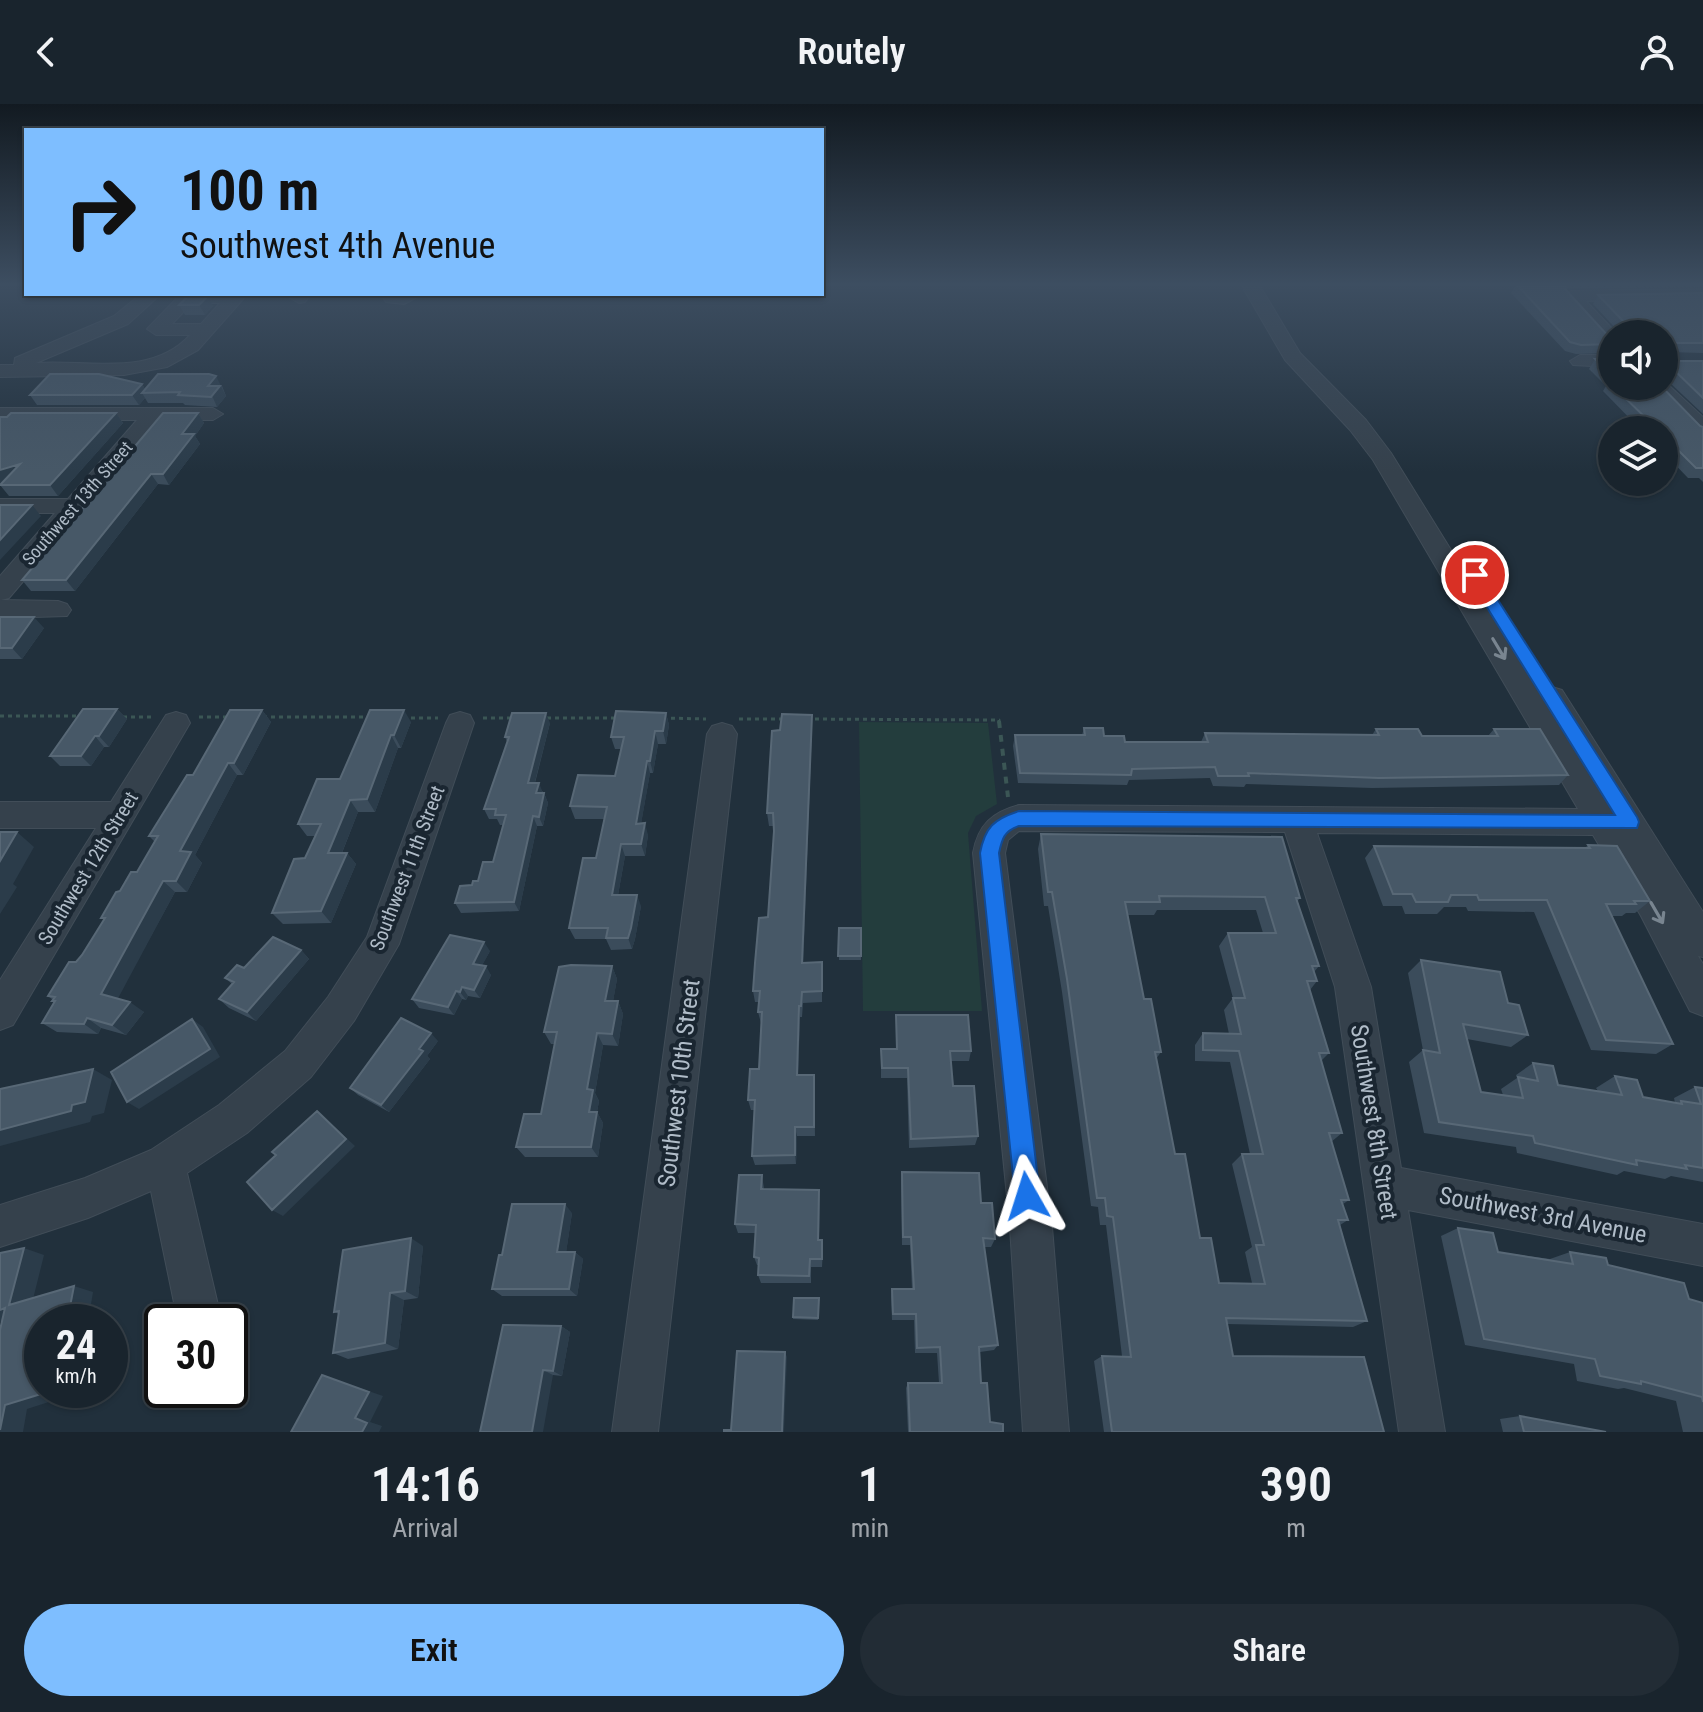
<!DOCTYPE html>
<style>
body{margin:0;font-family:"Roboto Condensed",sans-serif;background:#222c35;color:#f1f3f6;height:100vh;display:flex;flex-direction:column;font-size:30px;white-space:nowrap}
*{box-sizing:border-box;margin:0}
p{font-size:26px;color:#9fa4aa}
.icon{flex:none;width:44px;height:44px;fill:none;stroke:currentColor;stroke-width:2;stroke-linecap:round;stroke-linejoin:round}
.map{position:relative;height:1328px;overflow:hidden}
.panel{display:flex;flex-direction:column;background:#19242d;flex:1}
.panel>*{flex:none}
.banner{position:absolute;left:24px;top:24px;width:800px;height:168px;border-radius:0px;box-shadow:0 2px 6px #0004,0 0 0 2px #374149;background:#7ebeff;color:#111;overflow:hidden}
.fabs{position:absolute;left:1598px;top:216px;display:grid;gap:16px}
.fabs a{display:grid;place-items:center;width:80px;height:80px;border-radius:50%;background:#19242d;box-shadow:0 2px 6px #0004,0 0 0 2px #374149;font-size:40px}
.speed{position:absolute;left:24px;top:1200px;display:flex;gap:16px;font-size:40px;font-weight:700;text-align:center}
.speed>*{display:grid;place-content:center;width:104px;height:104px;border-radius:50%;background:#19242d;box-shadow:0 2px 6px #0004,0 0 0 2px #374149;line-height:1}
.speed small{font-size:20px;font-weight:400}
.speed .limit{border:4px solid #111;border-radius:12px;background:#fff;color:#111}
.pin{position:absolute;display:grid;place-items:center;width:68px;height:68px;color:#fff;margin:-34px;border:4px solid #fff;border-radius:50%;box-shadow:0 2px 8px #0007}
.me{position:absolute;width:88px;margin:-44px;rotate:354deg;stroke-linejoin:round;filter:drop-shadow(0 0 6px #0008)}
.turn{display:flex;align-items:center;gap:28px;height:168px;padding:0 24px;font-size:36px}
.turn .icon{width:104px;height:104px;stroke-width:2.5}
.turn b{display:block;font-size:56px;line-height:68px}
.eta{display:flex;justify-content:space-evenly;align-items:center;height:136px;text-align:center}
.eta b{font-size:48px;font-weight:600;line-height:56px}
.primary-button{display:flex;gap:16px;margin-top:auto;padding:16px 24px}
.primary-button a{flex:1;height:92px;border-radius:48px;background:#7ebeff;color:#111;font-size:32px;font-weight:600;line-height:92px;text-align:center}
.primary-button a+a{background:#222c35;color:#f1f3f6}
header{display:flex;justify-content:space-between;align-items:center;height:104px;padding:0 24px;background:#19242d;font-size:36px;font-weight:600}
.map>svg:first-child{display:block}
.green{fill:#233d3d}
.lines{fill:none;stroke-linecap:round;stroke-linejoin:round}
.minor-casing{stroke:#414d58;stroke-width:2}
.path-far1{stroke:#3b5655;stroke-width:3;stroke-dasharray:4 4;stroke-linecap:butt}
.path{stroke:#3b5655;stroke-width:4;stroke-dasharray:7 7;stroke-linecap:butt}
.minor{fill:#35414c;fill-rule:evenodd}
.wall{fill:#3b4c5b;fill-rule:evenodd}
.shaded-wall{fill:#2b3c4a}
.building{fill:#475867;stroke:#586876;stroke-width:2;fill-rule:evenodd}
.oneway{stroke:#798590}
.route{fill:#1a73e8;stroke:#114b97;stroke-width:2}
.labels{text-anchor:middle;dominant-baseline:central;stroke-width:8;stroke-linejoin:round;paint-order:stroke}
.far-street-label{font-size:18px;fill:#b0bcc8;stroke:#1a2631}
.street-label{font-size:20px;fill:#b0bcc8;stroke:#1a2631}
.near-street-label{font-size:24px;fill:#b0bcc8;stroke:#1a2631}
</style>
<header><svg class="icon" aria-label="back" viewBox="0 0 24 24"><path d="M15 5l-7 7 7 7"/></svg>Routely<svg class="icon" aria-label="person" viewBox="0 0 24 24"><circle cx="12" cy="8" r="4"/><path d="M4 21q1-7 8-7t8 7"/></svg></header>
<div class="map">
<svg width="1703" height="1328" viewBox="0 0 1703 1328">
<rect width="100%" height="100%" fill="#21303c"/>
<path class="green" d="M859,618L988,619L997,700L976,712L968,729L982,907H863Z"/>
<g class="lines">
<g class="minor-casing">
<path id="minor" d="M1242,182H1260L1300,249L1366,316L1391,349L1540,590L1552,583L1562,586L1703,808V853L1698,852L1703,860V912L1690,907L1641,812L1593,731L1317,729L1371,883L1401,1064L1703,1120V1162L1408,1106L1445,1328H1399L1335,883L1285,728L1019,727L1008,736L1005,749L1052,1123L1069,1328H1023L1010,1123L973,749C978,721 992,708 1019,701L1578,705L1373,356L1350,326L1285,256Z
M1703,185V195L1586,197L1617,230H1612V242L1605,240L1562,192L1571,187Z
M141,190H161L128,220L36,259C87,255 151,274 190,231H156L147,225L181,190H241L244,194L198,246L167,263L124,271L0,273V261H14L15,254L114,212ZM192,199H220L201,220H172Z
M293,190H311L305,198L299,199L290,194Z
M386,190H423L404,200L386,198L383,194Z
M1580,251H1612V263L1573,261L1570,257Z
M1664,277L1703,313V331L1695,330L1649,282H1664Z
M0,304H213L223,310L213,316H160L9,494L1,496L58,497L67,500L71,506L67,512L0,514V472L55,409H0V395H68L137,316H0Z
M176,608L186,611L190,619L13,921L0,926V876L96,724H0V698H111L166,611Z
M460,608L470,611L474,619L399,840L354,917L311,973L247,1029L187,1069L222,1218H178L151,1087L88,1114L0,1143V1101L85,1074L151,1046L219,1001L285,947L328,893L367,833L446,619L450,611Z
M722,619L732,622L737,630L658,1328H612L707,630L712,622Z"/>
</g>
<path class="path-far1" d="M0,612H82
M123,613H154
M199,613H230
M263,613H370
M403,614H438
M483,614H514
M547,614H618
M663,614L706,615
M739,615H786
M807,615L999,616V619"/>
<path class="path" d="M999,617L1008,693"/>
<use href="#minor" class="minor"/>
</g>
<path class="wall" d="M1515,182H1703V183L1570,184L1569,183L1566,186L1609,233L1612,234V249L1576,250L1565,247L1511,189Z
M1703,189V249L1669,248L1667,254L1671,257H1703V310L1666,275H1664V230H1618L1619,228L1593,200L1598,191Z
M179,201L213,202L205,211H185Z
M1595,255L1612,256V282H1661L1700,322L1703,323V378L1699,374H1688L1664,349V326H1641L1603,287L1606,282L1589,265Z
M142,280L145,285L222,282L226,292L217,303L185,301L183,299H148L145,294L139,301H37L30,291Z
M116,309L123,319L58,392H9L0,381L3,378L0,379Z
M198,309L204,319L195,332L200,340L169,381L158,380L75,487H31L22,476Z
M0,513L44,524L22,555H0Z
M117,605L127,615L109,643H104L91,662H60L50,652Z
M262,606L271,618L243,671H237L195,751L202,759L187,788H175L117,894L144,908L126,931L101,924L98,930L57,928L42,919L54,898L52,897L53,896L48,892L82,851L104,816L101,814L120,787L137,768L155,738L149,732L193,671Z
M370,606L411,618L401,644H398L375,708H358L342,749H347L356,760L331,819L283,820L272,809L305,754L316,732H307L298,720L340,675Z
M666,609L669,621L666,640H658L653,669H650L641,719L648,731L645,752H625L618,791L641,802L635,835L632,845L611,846L606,835H575L569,824L596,754L604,715H575L570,702L615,672L621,645H615L611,633Z
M812,611V624L803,859L822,870V898L803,899L802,913H800L798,971H814L815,1032H797L796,1060L755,1061L752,1052L755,1006H751L748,996L759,965L761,919L758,908L759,898H755L753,887L768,813L774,727V722H769L767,709L780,626Z
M550,619L535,679L544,689L548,699L543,722H537L519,807L461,809L455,799L478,777L493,758L503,721H500L497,715H489L484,705L507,638L505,633Z
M1084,624L1125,638H1201L1205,629L1372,631L1376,625L1422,632H1488L1494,625L1568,671L1559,681L1372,684L1246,680L1244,683L1213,682L1210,674L1129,676L1127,681L1018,679L1013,642L1015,631H1082Z
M1041,730L1300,794L1297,798L1319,862L1314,868L1317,877L1310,886L1329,949L1321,957L1342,1029L1331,1038L1349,1096L1343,1100L1348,1116L1340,1121L1367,1217L1353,1223L1227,1220L1233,1252L1384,1328H1104L1094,1257L1102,1252H1122L1106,1121H1100L1098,1103L1091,1102L1062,888L1048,802H1044L1038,745ZM1157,806H1256L1263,829H1228L1219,842L1233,894L1224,906L1229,930L1203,929L1195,941V957L1230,958L1250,1050H1242L1232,1060L1252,1143L1245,1148L1252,1179H1219L1200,1134L1175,1050L1156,955L1161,948L1144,895L1128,811H1154Z
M1588,741L1650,797L1635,809H1626L1622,812H1612L1673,940L1656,950L1591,946L1534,808L1468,807L1466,803H1444L1437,810H1405L1402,802H1383L1365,754L1374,742L1585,744Z
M839,824H861V856H839Z
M301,846L309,855L256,917L229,904L219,895L232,880L225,874L244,864Z
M490,847L482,861L491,871L480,894L468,892L466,896L462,895L454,911L419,904L412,895Z
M1421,856L1508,899L1528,931L1511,943L1467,935L1481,988L1503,991L1501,985L1517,974L1516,971L1533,959L1558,981L1598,987L1596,984L1615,972L1643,993L1675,999L1674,994L1695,983L1703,984V1078L1671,1072L1665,1075L1624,1067L1617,1071L1517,1049L1516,1043L1424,1029L1409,958L1423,946L1408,869Z
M612,862L617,875L613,897H618L623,910L618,942L603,941L595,989L599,997L597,1008L603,1019L598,1053H525L516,1043L541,1010L555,940H551L544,928Z
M896,911L971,947L969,957H951L953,982L978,1032L975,1041L909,1044L907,974H881V945H896Z
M438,937L427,952L430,955L389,1008L358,991L350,984Z
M902,1068L981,1099L995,1135L991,1143H984L998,1241L994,1246L980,1248L981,1279L990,1318L1003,1328H908L906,1284L908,1279H939L937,1249H915L914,1216H892L891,1192L892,1185H912L910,1141H902L901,1078Z
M762,1071L764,1085L820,1095L819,1136L823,1144L822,1163H811V1179H761L758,1171L759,1161H757L754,1153L756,1129H738L735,1120Z
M572,1109L566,1148H575L583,1155L577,1192H502L492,1185L502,1151Z
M1458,1124L1498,1148L1550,1155L1570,1148L1608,1161L1689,1195L1703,1199V1328H1683L1676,1297L1624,1284L1618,1285L1577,1277L1574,1260L1465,1241L1441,1132Z
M423,1142L418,1194L404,1196L398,1245L348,1255L333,1249L339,1210L334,1208Z
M819,1194L818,1216L793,1215V1213Z
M561,1222L570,1228L562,1272L553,1271L480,1328Z
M1520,1312L1606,1328H1503L1500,1315Z"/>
<path class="shaded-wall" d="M208,192L213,202L205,211L199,201Z
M216,272L226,292L217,303L208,282Z
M142,280L147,289H142L145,294L139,301L132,291Z
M116,309L123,319L58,392L50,381Z
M198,309L204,319L195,332L200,340L169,381L163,370L182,330Z
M20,360L28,370L0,379V366Z
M151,370L158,380L75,487L66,476Z
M32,401L41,412L0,456V436Z
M34,513L44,524L22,555L12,544Z
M117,605L127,615L109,643L99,632Z
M262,606L271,618L243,671L234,659Z
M404,606L411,618L401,644L394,631Z
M546,609L550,619L532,689L528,679Z
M666,609L669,621L666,640L663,627Z
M812,611V624L803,870L802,859Z
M655,627L658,640L653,669L650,657Z
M391,631L398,644L375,708L367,695Z
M95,632L104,643L91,662L81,652Z
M647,657L650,669L639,732L636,720Z
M228,659L237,671L195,751L202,759L187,788L176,777L180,747Z
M539,679L543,689H536Z
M544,689L548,699L543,722L539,713Z
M350,696L358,708L337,761L328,749Z
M533,712L537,722L519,807L514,798Z
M645,719L648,731L645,752L641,740Z
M17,728L34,743L13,780L17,783L0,810V757Z
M621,740L625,752L616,802L612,791Z
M347,749L356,760L331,819L321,807Z
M163,777L175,788L115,900L101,890Z
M637,791L641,802L635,835L632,845L628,834Z
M484,838L490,847L478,869L473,860Z
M301,846L309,855L256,917L247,908Z
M486,862L491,871L480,894L474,886Z
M612,862L617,875L611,909L605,897Z
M462,883L468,892L466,896L460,888Z
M456,887L462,895L454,911L448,903Z
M618,897L623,910L618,942L612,930Z
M130,898L144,908L126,931L112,921Z
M799,902L800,913L798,981L797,971Z
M87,914L101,924L98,930L84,920Z
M192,915L203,923L220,953L139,1005L127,998Z
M431,929L438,937L427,952L430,955L389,1008L381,1001L419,945Z
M597,929L603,941L595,989L599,997L597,1008L603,1019L598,1053L591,1043L587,985Z
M93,965L112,976L104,1009L92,1012L90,1018L0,1042V1026L72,1001Z
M317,1007L355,1042L283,1112L272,1106Z
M795,1023L797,1032L796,1060L795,1051Z
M819,1086L820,1095L819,1144L818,1136Z
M565,1100L572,1109L565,1156L557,1148Z
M411,1134L423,1142L418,1194L405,1187Z
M24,1144L44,1151L30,1207L9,1201Z
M575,1148L583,1155L577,1192L569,1185Z
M74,1182L93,1188L88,1218H67Z
M390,1189L404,1196L398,1245L385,1239Z
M5,1204L26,1210L0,1218V1206Z
M561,1222L570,1228L562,1272L553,1267Z
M785,1248L787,1253L784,1328H782Z
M543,1266L553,1271L543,1328H532Z
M322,1271L383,1292L370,1318L382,1322L379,1328H362L355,1314Z
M54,1286H80V1288L27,1305L23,1328H0L5,1301Z"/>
<path class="building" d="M1518,182H1565V185L1609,233L1612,234V240L1581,241L1570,238Z
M1703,189V239H1670L1667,254L1671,257H1703V294L1673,265H1668V270H1664V230H1620L1625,219L1598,191Z
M188,192H208L199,201H179Z
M1595,255L1612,256V273Z
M50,270H99L142,280L132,291H30Z
M158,270H209L216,272L208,282H220L211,293L178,291L180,288L142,289Z
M1613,282H1661L1700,322L1703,323V364H1696L1664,332V326H1658Z
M11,309H116L50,381H0L20,360L0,366V313H7Z
M163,309H198L182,330H194L163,370H151L66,476H22Z
M0,401H32L0,436Z
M0,513H34L12,544H0Z
M83,605H117L99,632H95L81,652H50Z
M230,606H262L234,659H228L180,747L191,748L176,777H163L101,890L130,898L112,921L87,914L84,920L42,919L55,897H52L55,893L48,892L69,858H76L82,851L105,814H101L116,788L120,787L131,768H137L158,732H149L187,671H193Z
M370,606H404L394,631H391L367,695L350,696L328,749H347L321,807L272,809L294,755L305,754L321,720H298L317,675H340Z
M616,607L666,609L663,627H655L650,657H647L636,720L645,719L641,740H621L612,791H637L631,824L628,834H606L608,824H569L583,754H596L607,703L570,702L578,671L615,672L624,633H611Z
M512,609H546L528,679H539L536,689H544L539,713L533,712L514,798L455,799L460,782L472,781L473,777H478L483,758H493L506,711H495L496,705H484L509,633H505Z
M782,610L812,611L802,859L822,858V887L802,888L801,902H799L797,971H814V1023H795V1051L752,1052L755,996H748L750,965H759L762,908H758L760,887H753L755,859L759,814L768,813L774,727L773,709H767L770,658L772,627L780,626Z
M1084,624H1103L1104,632H1124L1125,638H1208L1205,629L1379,631L1376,625H1418L1422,632H1498L1494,625H1540L1568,671L1379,674L1248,669L1249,672H1218L1215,663L1132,665L1131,671L1020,669L1015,631H1085Z
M0,728H17L0,757Z
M1041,730L1282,733L1300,794H1296L1319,862H1312L1317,877H1307L1329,949H1319L1342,1029H1329L1349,1096H1341L1348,1116H1338L1367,1217L1226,1214L1233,1252L1364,1253L1384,1328H1112L1102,1252L1131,1253L1113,1113L1107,1112L1105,1094H1097L1067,875L1052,788H1048ZM1159,792L1265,793L1276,829H1228L1245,894H1233L1241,930L1203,929V946L1239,947L1263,1050H1242L1264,1141H1256L1265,1180L1219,1179L1211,1134H1200L1185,1050H1175L1155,948H1161L1151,895H1144L1125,798H1160Z
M1588,741L1617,742L1650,797H1634L1636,800H1606L1673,940L1606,936L1547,796H1479L1477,791H1451L1448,798H1416L1412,790H1393L1374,742L1590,744Z
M839,824H861V852H838Z
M450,831L484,838L473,860L486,862L474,886L462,883L460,888L456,887L448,903L412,895Z
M273,833L301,846L247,908L219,895L234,878L225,874L237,861L244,864Z
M1421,856L1500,868L1508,899L1519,901L1528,931L1463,920L1481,988L1523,994L1518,973L1538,977L1533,959L1553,962L1558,981L1622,991L1615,972L1637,976L1643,993L1682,1000L1681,997L1701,1000L1695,983L1703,984V1064L1685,1061L1687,1065L1636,1056L1637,1061L1535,1039L1533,1032L1439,1018L1423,946L1440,949Z
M571,861L612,862L605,897H618L612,930L597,929L587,985L593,986L589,1008H597L591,1043H516L524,1010H541L557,928H544L559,863Z
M896,911H968L971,947H950L953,982H974L978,1032L911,1035L908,964H882L881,945H897Z
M401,914L431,929L419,945L423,947L381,1001L350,984Z
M192,915L210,945L127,998L111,968Z
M93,965L85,998L72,1001L71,1007L0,1026V985Z
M317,1007L346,1035L272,1106L247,1078L276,1051L272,1048Z
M902,1068L979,1069L981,1099H992L995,1135L983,1134L998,1241L979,1243L981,1279H987L990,1318L1003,1320V1328H910L908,1279H942L940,1243L917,1244L916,1210H893L892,1185H914L911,1133H903Z
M739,1071H762L761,1085L819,1086L818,1136H822V1155H810L809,1172L758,1171L759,1154L754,1153L756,1121L735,1120Z
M512,1100H565L557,1148H575L569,1185H492L499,1151H502Z
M1458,1124L1493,1129L1498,1148L1573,1160L1570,1148L1606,1154L1608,1161L1684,1179L1689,1195L1703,1199V1298L1702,1293L1641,1277V1280L1600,1272L1595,1255L1484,1235Z
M411,1134L405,1187L390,1189L385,1239L333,1249L339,1207L334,1208L343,1146Z
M24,1144L9,1201L74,1182L67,1218H42V1286H54L5,1301L0,1326V1226L5,1204L0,1206V1149Z
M794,1194H819L818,1214L793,1213Z
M503,1221L561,1222L553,1267L543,1266L532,1328H480Z
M737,1247L785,1248L782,1328H724V1326H731Z
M322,1271L369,1288L355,1314L367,1319L362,1328H291Z
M1520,1312L1606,1328H1524Z"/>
<defs><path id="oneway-shaft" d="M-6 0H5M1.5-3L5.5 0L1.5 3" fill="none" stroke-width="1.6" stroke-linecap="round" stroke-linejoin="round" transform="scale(2)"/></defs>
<g class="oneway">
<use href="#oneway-shaft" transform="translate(1499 545) rotate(59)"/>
<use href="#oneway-shaft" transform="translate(1657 809) rotate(60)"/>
</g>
<linearGradient id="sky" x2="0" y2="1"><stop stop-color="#121a21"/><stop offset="0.49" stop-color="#3d4e61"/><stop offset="1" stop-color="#3d4e61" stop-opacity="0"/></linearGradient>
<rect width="1703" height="368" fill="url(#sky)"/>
<path class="route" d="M1475,466L1480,468L1637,713L1639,718L1637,724L1019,722C1004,727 1002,735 999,749L1040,1092L1036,1100L1027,1104L1018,1100L1015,1092L980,749C985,723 994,715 1019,707L1615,711L1467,471Z"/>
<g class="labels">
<g class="far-street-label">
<text transform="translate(77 399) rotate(-49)">Southwest 13th Street</text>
</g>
<g class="street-label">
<text transform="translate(88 764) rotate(-59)">Southwest 12th Street</text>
<text transform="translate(407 764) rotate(-69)">Southwest 11th Street</text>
</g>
<g class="near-street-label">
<text transform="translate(679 979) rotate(-83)">Southwest 10th Street</text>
<text transform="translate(1374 1018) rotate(81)">Southwest 8th Street</text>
<text transform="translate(1543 1111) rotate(11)">Southwest 3rd Avenue</text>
</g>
</g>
</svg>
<div class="fabs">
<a><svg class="icon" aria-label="sound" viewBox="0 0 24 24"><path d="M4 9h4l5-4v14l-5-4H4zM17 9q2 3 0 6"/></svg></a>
<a><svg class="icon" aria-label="layers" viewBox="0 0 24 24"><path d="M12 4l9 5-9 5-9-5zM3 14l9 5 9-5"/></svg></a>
</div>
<div class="speed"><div>24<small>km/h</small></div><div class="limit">30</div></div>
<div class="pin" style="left:1475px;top:471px;background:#d93025"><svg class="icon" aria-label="arrive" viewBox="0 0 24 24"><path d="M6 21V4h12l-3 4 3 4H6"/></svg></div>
<svg class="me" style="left:1027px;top:1092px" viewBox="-20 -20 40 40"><path d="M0-17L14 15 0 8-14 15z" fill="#1a73e8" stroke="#fff" stroke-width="4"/></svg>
<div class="banner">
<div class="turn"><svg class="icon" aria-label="right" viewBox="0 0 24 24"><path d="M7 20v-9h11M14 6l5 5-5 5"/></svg><div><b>100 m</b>Southwest 4th Avenue</div></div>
</div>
</div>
<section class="panel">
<div class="eta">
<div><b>14:16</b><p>Arrival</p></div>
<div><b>1</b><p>min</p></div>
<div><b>390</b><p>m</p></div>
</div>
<div class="primary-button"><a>Exit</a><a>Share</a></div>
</section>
